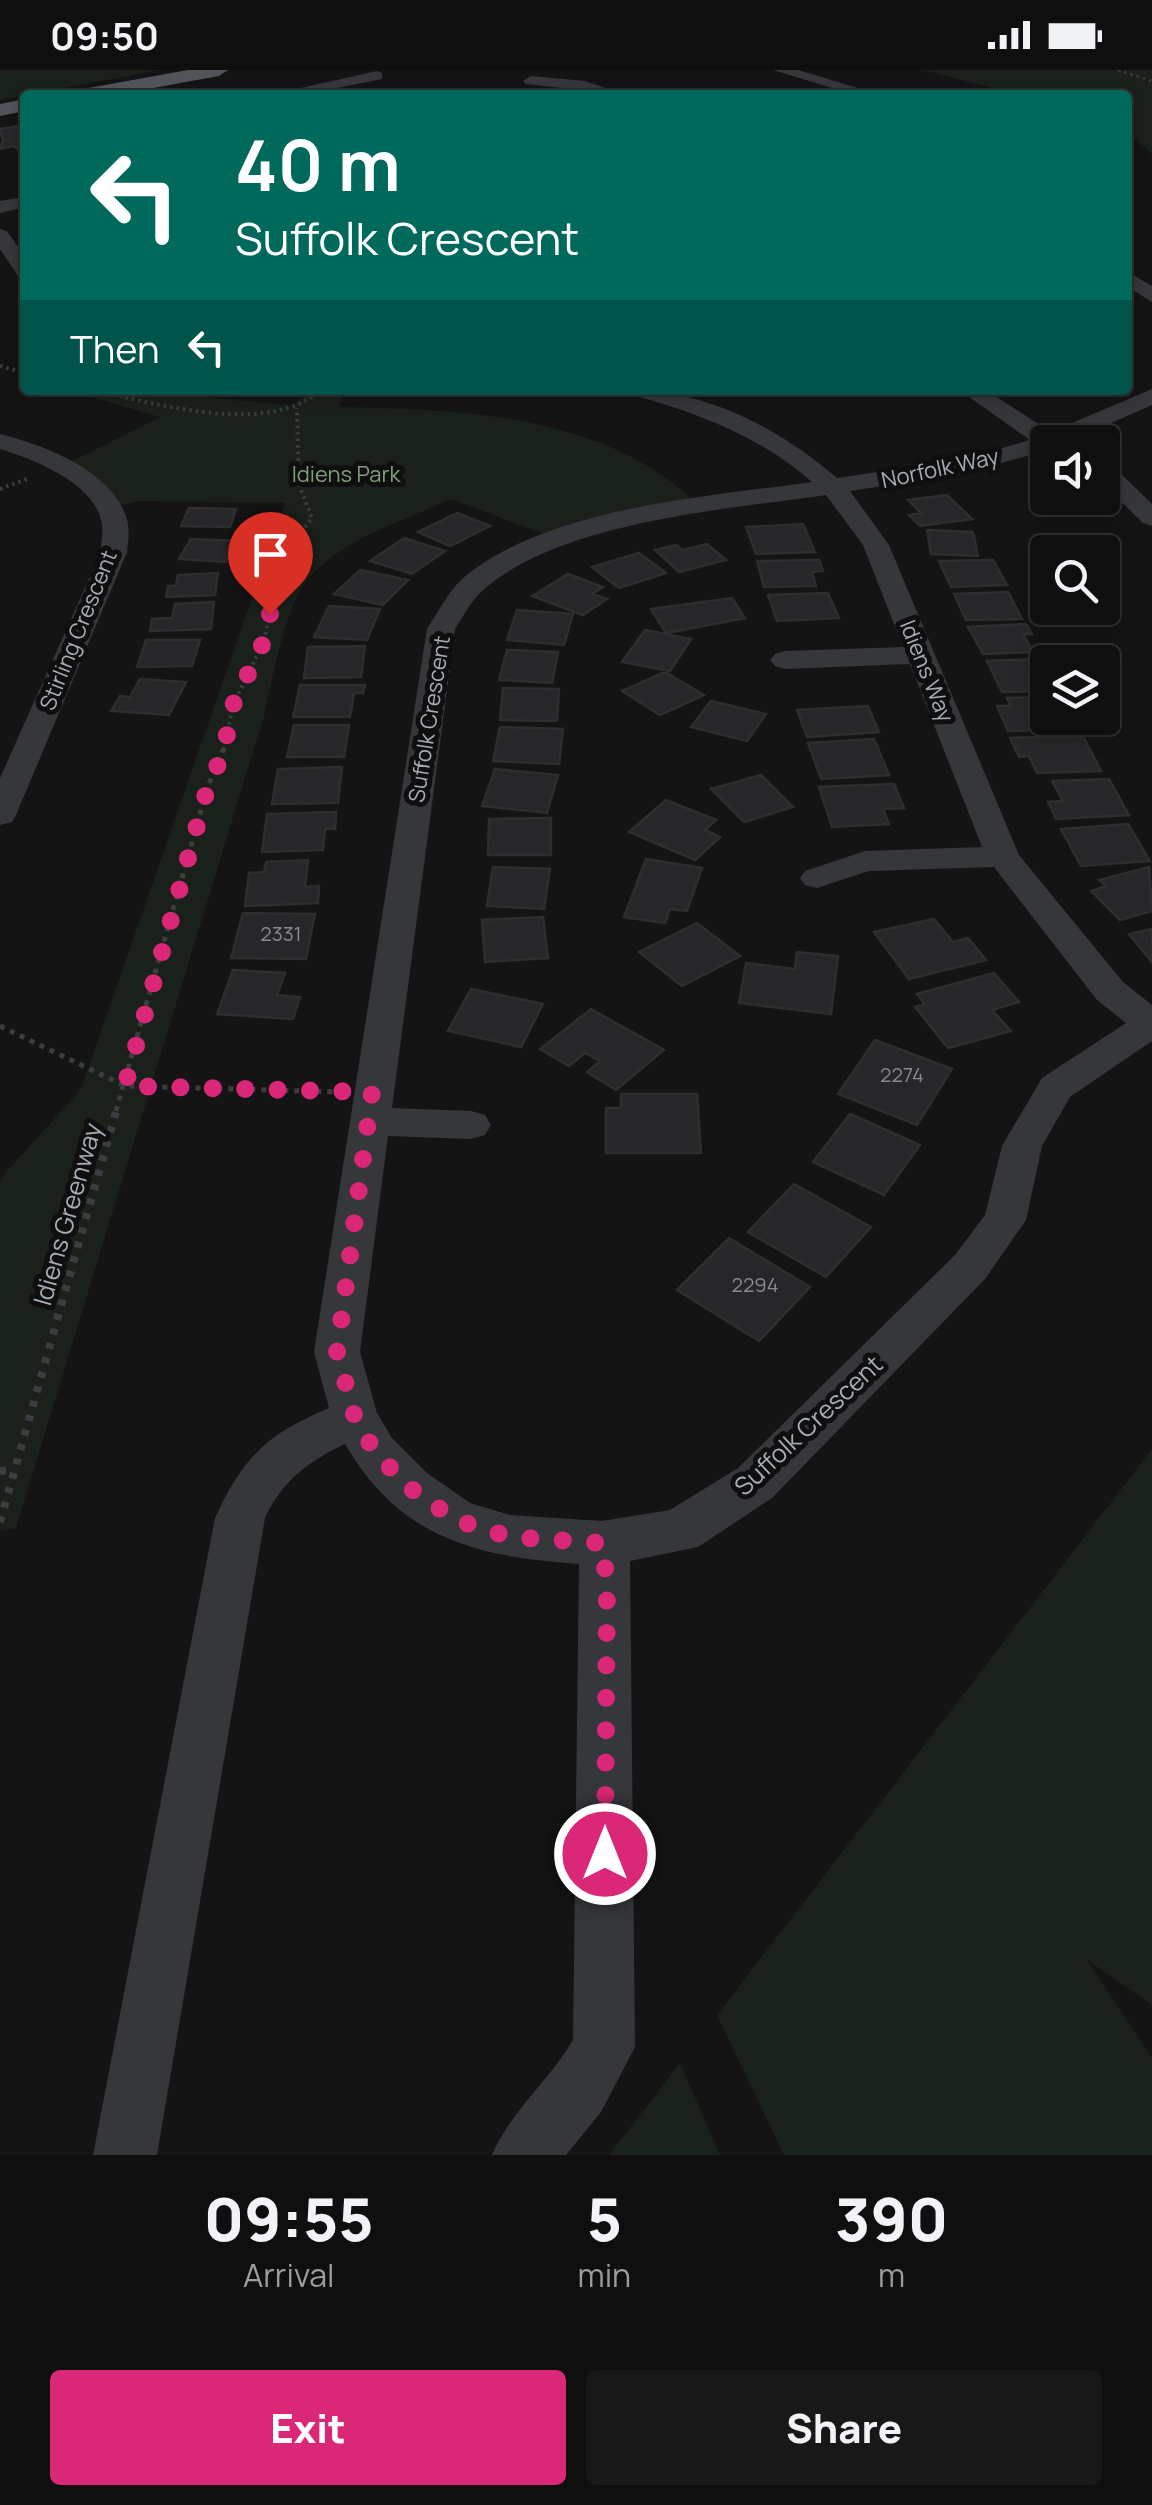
<!DOCTYPE html>
<style>
body{margin:0;font-family:Manrope,sans-serif;background:#181819;color:#f1f3f6;height:100vh;display:flex;flex-direction:column;font-size:38px;white-space:nowrap}
*{box-sizing:border-box;margin:0}
p{font-size:32px;color:#9b9c9f}
.icon{flex:none;width:55px;height:55px;fill:none;stroke:currentColor;stroke-width:2;stroke-linecap:round;stroke-linejoin:round}
.map{position:relative;height:2085px;overflow:hidden}
.panel{display:flex;flex-direction:column;background:#0f0f10;flex:1}
.panel>*{flex:none}
.top-card{position:absolute;left:20px;top:20px;width:1112px;height:305px;border-radius:10px;box-shadow:0 5px 15px #0003,0 0 0 2px #2f2f30;background:#00695c;color:#fff;overflow:hidden}
.buttons{position:absolute;left:1030px;top:355px;display:grid;gap:20px}
.buttons a{display:grid;place-items:center;width:90px;height:90px;border-radius:10px;background:#0f0f10;box-shadow:0 5px 15px #0003,0 0 0 2px #2f2f30;font-size:50px}
.pin{position:absolute;display:grid;place-items:center;width:85px;height:85px;color:#fff;margin:-102px -42px;border-radius:50% 50% 50% 0;rotate:-45deg;box-shadow:0 0 10px #0007}
.pin .icon{rotate:45deg}
.me{position:absolute;width:110px;margin:-55px;rotate:0deg;stroke-linejoin:round;filter:drop-shadow(0 0 8px #0008)}
.turn{display:flex;align-items:center;gap:35px;height:210px;padding:0 50px;font-size:45px}
.turn .icon{width:130px;height:130px;stroke-width:2.5}
.turn b{display:block;font-size:70px;line-height:85px}
.then{display:flex;align-items:center;height:95px;padding:0 50px;background:#0003;gap:20px;font-size:38px}
.eta{display:flex;justify-content:space-evenly;align-items:center;height:170px;text-align:center}
.eta b{font-size:60px;font-weight:800;line-height:70px}
.action{display:flex;gap:20px;margin-top:auto;padding:20px 50px}
.action a{flex:1;height:115px;border-radius:10px;background:#db2777;color:#fff;font-size:40px;font-weight:800;line-height:115px;text-align:center}
.action a+a{background:#181819;color:#f1f3f6}
.status{display:flex;justify-content:space-between;align-items:center;height:70px;padding:0 50px;background:#0f0f10;direction:ltr}
.status svg{height:28px;fill:currentColor}
.map>svg:first-child{display:block}
.green{fill:#1a201a}
.building{fill:#272729;stroke:#2e2e31;stroke-width:2.5}
.lines{fill:none;stroke-linecap:round;stroke-linejoin:round}
.path-far3{stroke:#3b3e41;stroke-width:2.5;stroke-dasharray:2.5 4;stroke-linecap:butt}
.path-far2{stroke:#3b3e41;stroke-width:4;stroke-dasharray:2.5 4;stroke-linecap:butt}
.path-far1{stroke:#3b3e41;stroke-width:5;stroke-dasharray:5 6;stroke-linecap:butt}
.path{stroke:#3b3e41;stroke-width:8;stroke-dasharray:6 9;stroke-linecap:butt}
.minor{fill:#35373a;fill-rule:evenodd}
.major{fill:#515459;fill-rule:evenodd}
.route{stroke:#db2777;stroke-width:18;stroke-dasharray:0 32.4}
.labels{text-anchor:middle;dominant-baseline:central;stroke-width:10;stroke-linejoin:round;paint-order:stroke}
.number-label{font-size:20px;fill:#868b91}
.far-street-label{font-size:22px;fill:#a6adb5;stroke:#0f0f10}
.far-park-label{font-size:22px;fill:#819f7d;stroke:#0f0f10}
.street-label{font-size:25px;fill:#a6adb5;stroke:#0f0f10}
</style>
<div class="status"><b>09:50</b><svg viewBox="0 0 49 12"><path d="M0 12V9h3v3zM5 12V6h3v6zM10 12V3h3v9zM15 12V0h3v12zM26 1h20v11H26zM47 4h2v5h-2z"/></svg></div>
<div class="map">
<svg width="1152" height="2085" viewBox="0 0 1152 2085">
<rect width="100%" height="100%" fill="#141415"/>
<path class="green" d="M0,0H160L0,30Z
M923,0H1152V84L1128,62V25H1020Z
M67,320H138L295,336L303,320H345L339,337C459,339 609,344 699,436L554,468L451,429C403,451 338,470 305,513C285,538 272,613 264,646L16,1458L0,1461V1109L81,1019L285,433L138,431L107,438L61,397L160,347Z
M1152,1379V1935L1087,1890L1152,1988V2085H784L717,1945Z
M680,1993L720,2085H609Z"/>
<path class="building" d="M18,56L25,60V83L13,76L0,79L3,71L0,59Z
M947,425L972,449L920,456L909,445L921,443L908,430Z
M189,438L236,439L230,457L181,456Z
M457,443L490,456L450,476L418,462Z
M803,454L815,482L756,484L746,457Z
M927,460L973,462L978,486L931,484Z
M404,468L445,481L412,504L370,491Z
M191,469L237,471L226,492L179,489Z
M707,474L726,490L679,502L655,480L676,475L683,480Z
M639,483L666,503L619,518L592,497Z
M819,490L823,501L812,502L816,516L764,517L757,491Z
M993,490L1007,515L951,517L939,491Z
M360,500L408,510L383,535L334,524Z
M218,503L215,525L166,527L168,516H176L178,505Z
M568,504L603,517L592,524L607,529L583,545L532,526Z
M1008,522L1022,549L966,550L954,524Z
M828,523L839,548L777,551L768,525Z
M732,528L745,548L666,563L651,539Z
M214,532L211,559L150,561L152,549L172,548L175,534Z
M329,536L380,539L367,570L314,567Z
M517,540L573,544L564,575L507,570Z
M1026,554L1032,564H1023L1033,582L983,584L968,557Z
M645,560L691,569L670,601L622,592Z
M146,570H200L192,596L137,597Z
M365,576L361,607L304,608L308,577Z
M507,580L558,582L552,613L499,610Z
M1040,589L1048,604V621L1002,622L987,591Z
M665,602L704,625L660,645L622,621Z
M140,609L186,612L169,645L111,641L120,626L130,627Z
M300,615H365L363,623H354L350,647H293Z
M503,618L559,619L557,651L500,650Z
M1048,627V648H1075L1080,659L1008,661L997,636H1011L1007,628Z
M711,631L766,644L747,671L691,657Z
M868,636L879,662L807,667L797,640Z
M294,655H349L344,687H287Z
M500,657L563,659L559,694L493,691Z
M1083,666L1101,701L1037,703L1029,686L1019,687L1010,668Z
M874,669L889,705L821,709L808,673Z
M342,697L338,733L272,734L278,699Z
M495,699L558,705L547,743L482,736Z
M761,705L793,737L744,752L711,719Z
M1109,709L1129,745L1056,749L1048,732L1063,731L1052,711Z
M894,714L904,738L883,739L889,754L832,757L819,717Z
M666,730L716,750L705,760L720,767L695,790L629,762Z
M336,742L335,759H325L323,780L262,782L267,744Z
M551,748V785H488L489,749Z
M1128,754L1150,791L1081,796L1061,759Z
M646,789L702,798L687,841L670,839L665,853L624,847Z
M308,790L305,817L319,816L318,833L245,836L249,803L264,802L266,792Z
M493,797L550,799L544,839L487,836Z
M1149,797L1152,841L1120,850L1091,821L1106,816L1099,810Z
M243,843L315,844L306,889L231,888Z
M543,847L548,888L485,892L482,850Z
M934,849L953,872L968,868L986,890L909,909L874,862Z
M697,853L740,886L682,916L639,882Z
M1152,859V892L1129,864Z
M797,882L838,886L831,944L739,933L746,893L795,899Z
M233,900L285,903L277,925L300,927L293,949L217,944Z
M994,903L1019,932L992,940L1011,961L948,978L915,937L925,934L917,924Z
M471,919L543,934L521,977L448,961Z
M591,939L664,980L616,1020L587,1002L600,991L585,983L569,996L540,979Z
M875,970L952,999L917,1055L838,1024Z
M621,1024H697L701,1083H606V1038H621Z
M850,1044L920,1075L884,1125L813,1092Z
M794,1114L871,1157L826,1207L748,1162Z
M729,1168L810,1217L759,1271L677,1220Z"/>
<g class="lines">
<path class="path-far3" d="M1118,0L1152,11"/>
<path class="path-far2" d="M0,296L25,303
M94,320C158,334 267,367 321,320
M0,419L27,409
M224,680L233,635L264,571L280,491L312,448L299,415L297,338"/>
<path class="path-far1" d="M0,956L125,1016L341,1022
M116,1041L208,716L224,678"/>
<path class="path" d="M0,1401L15,1400
M0,1452L117,1038"/>
<path class="minor" d="M773,0H798L881,25H855Z
M377,1L382,3V9L302,25H269Z
M531,6L585,11L626,25L526,14L523,11Z
M25,127V137L0,143V131Z
M0,159L7,161L25,187V208L18,206L0,179Z
M1128,202L1152,216V232L1128,217Z
M1152,319V335L1068,372H1048V380L962,404L850,421L889,475L1019,785L1123,912L1152,935V971L1070,1027L1042,1076L1026,1150L985,1209L772,1428L698,1477L630,1491L635,1977L601,2042L566,2085H492C510,2042 549,2011 573,1970L579,1494C478,1487 400,1469 345,1374C309,1391 282,1411 265,1448L157,2085H93L215,1448C244,1386 266,1365 329,1338L314,1282L427,559C437,544 448,522 462,509C546,437 707,427 812,412C761,367 698,343 633,325L630,320C707,320 780,359 837,408L960,390L1030,370L959,320H986L1051,362ZM826,425L863,475L903,577L785,581L775,584L770,590L775,596L785,599L910,594L982,777L865,781L805,801L800,808L805,815L817,818L869,801L994,797L1097,930L1126,953L1042,1008L1002,1076L985,1145L955,1185L738,1398L670,1440L602,1451L510,1445L470,1433L427,1403L392,1368L377,1343L360,1282L388,1066L471,1069L485,1065L491,1055L485,1045L471,1041L392,1038L455,559C463,547 471,531 482,521C560,451 725,440 826,425Z
M0,364C44,375 114,401 127,450C130,460 128,472 127,482L16,745L12,752L0,755V708L101,482C101,472 104,460 101,450C92,412 33,389 0,379Z
M1102,392L1111,394L1152,434V456L1143,453L1102,413Z"/>
<path class="major" d="M188,0H228L219,6L115,25H73L83,19Z
M25,29V41L0,46V34Z"/>
</g>
<g class="lines">
<path class="route" d="M270,544L264,571L233,635L223,684L208,716L125,1016L372,1022L337,1282L355,1348L375,1382L410,1418L456,1450L510,1467L602,1473L607,1514L605,1784"/>
</g>
<g class="labels">
<g class="number-label">
<text x="281" y="863">2331</text>
<text x="902" y="1004">2274</text>
<text x="755" y="1214">2294</text>
</g>
<g class="far-street-label">
<text transform="translate(940 398) rotate(-12)">Norfolk Way</text>
<text transform="translate(78 560) rotate(-68)">Stirling Crescent</text>
<text transform="translate(927 601) rotate(68)">Idiens Way</text>
<text transform="translate(429 649) rotate(-81)">Suffolk Crescent</text>
</g>
<g class="far-park-label">
<text x="346" y="404">Idiens Park</text>
</g>
<g class="street-label">
<text transform="translate(67 1144) rotate(-74)">Idiens Greenway</text>
<text transform="translate(808 1355) rotate(-43)">Suffolk Crescent</text>
</g>
</g>
</svg>
<div class="buttons">
<a><svg class="icon" aria-label="sound" viewBox="0 0 24 24"><path d="M4 9h4l5-4v14l-5-4H4zM17 9q2 3 0 6"/></svg></a>
<a><svg class="icon" aria-label="search" viewBox="0 0 24 24"><circle cx="10" cy="10" r="6"/><path d="M15 15l6 6"/></svg></a>
<a><svg class="icon" aria-label="layers" viewBox="0 0 24 24"><path d="M12 4l9 5-9 5-9-5zM3 14l9 5 9-5"/></svg></a>
</div>
<div class="pin" style="left:270px;top:544px;background:#d93025"><svg class="icon" aria-label="arrive" viewBox="0 0 24 24"><path d="M6 21V4h12l-3 4 3 4H6"/></svg></div>
<svg class="me" style="left:605px;top:1784px" viewBox="-20 -20 40 40"><circle r="17" fill="#db2777" stroke="#fff" stroke-width="3"/><path d="M0-11L8 9 0 5-8 9z" fill="#fff"/></svg>
<div class="top-card">
<div class="turn"><svg class="icon" aria-label="left" viewBox="0 0 24 24"><path d="M17 20v-9H6M10 6l-5 5 5 5"/></svg><div><b>40 m</b>Suffolk Crescent</div></div>
<div class="then">Then<svg class="icon" aria-label="left" viewBox="0 0 24 24"><path d="M17 20v-9H6M10 6l-5 5 5 5"/></svg></div>
</div>
</div>
<section class="panel">
<div class="eta">
<div><b>09:55</b><p>Arrival</p></div>
<div><b>5</b><p>min</p></div>
<div><b>390</b><p>m</p></div>
</div>
<div class="action"><a>Exit</a><a>Share</a></div>
</section>
